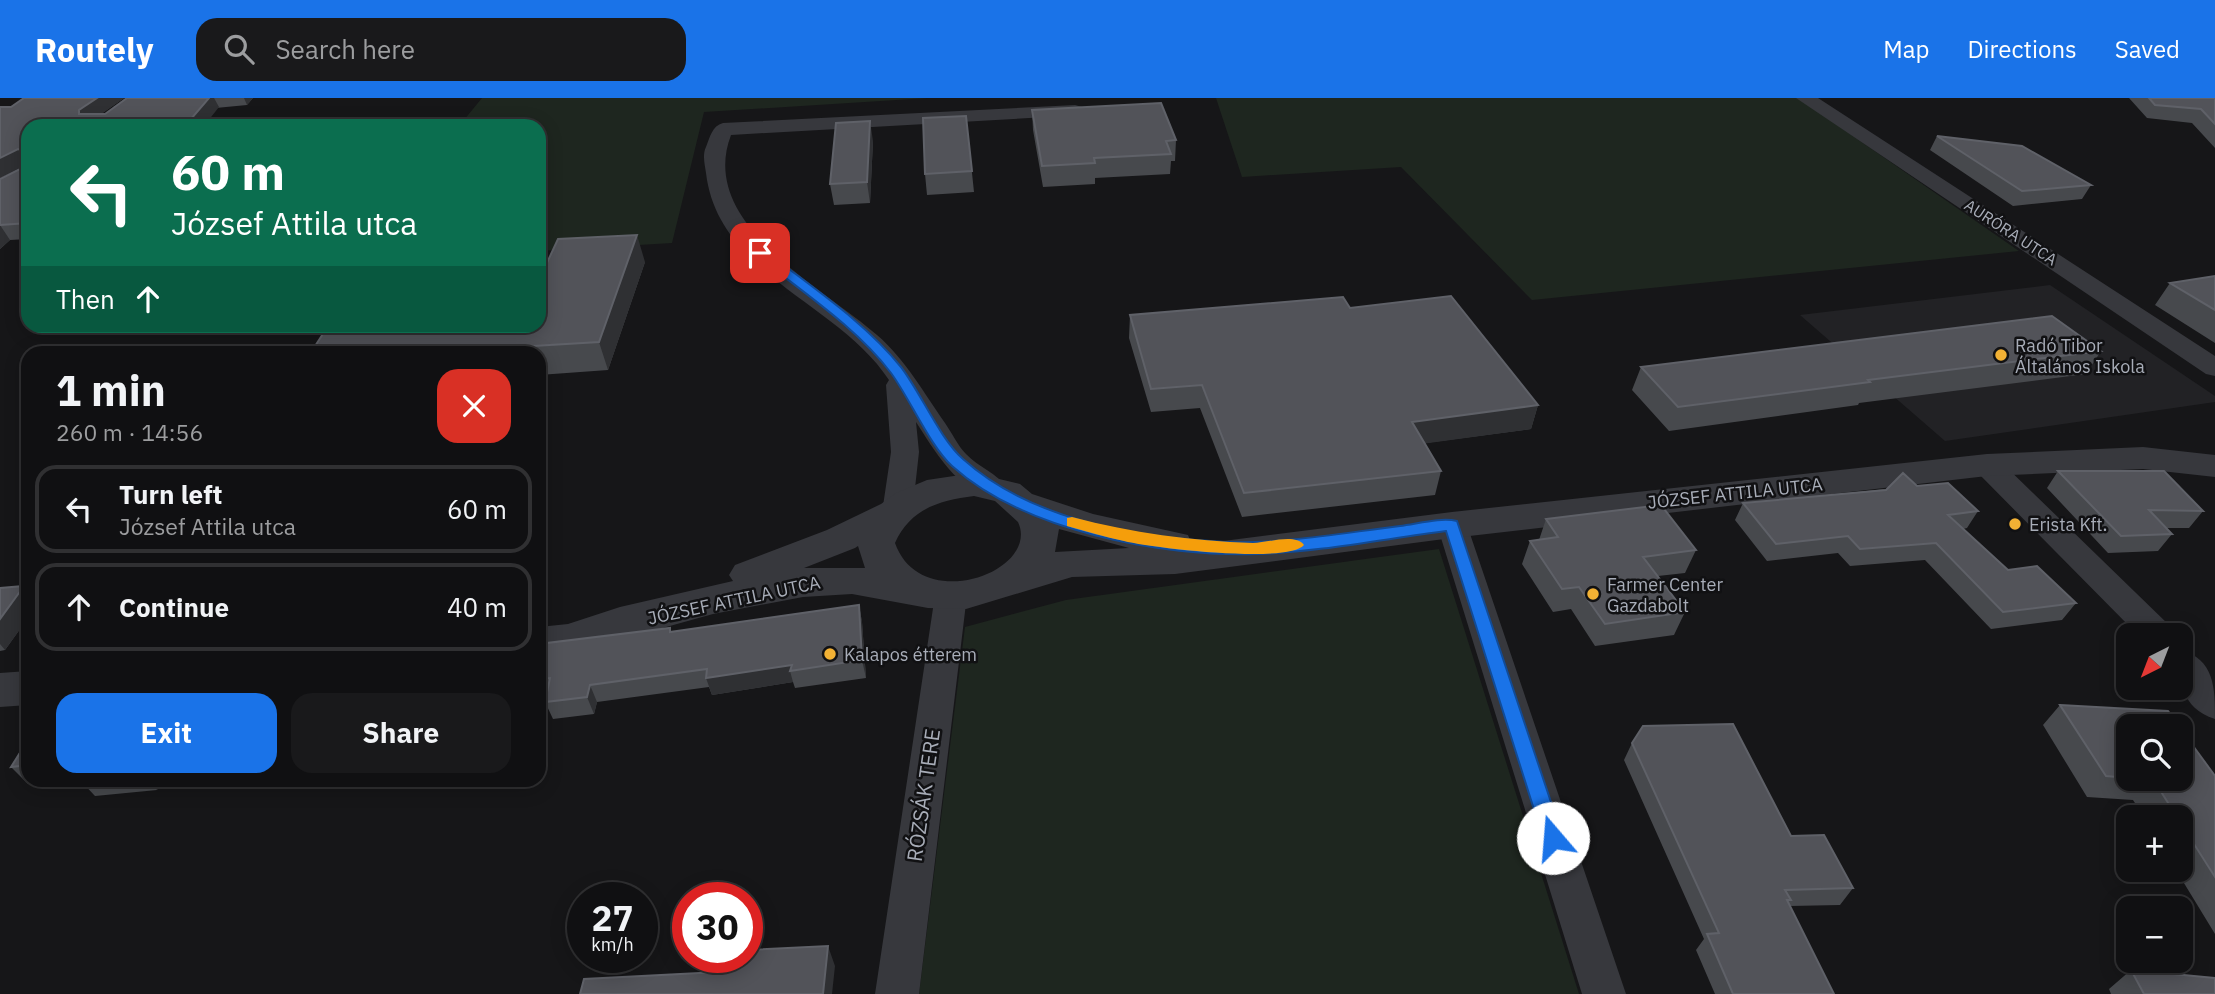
<!DOCTYPE html>
<meta charset="utf-8">
<style>
body{margin:0;font-family:"IBM Plex Sans",sans-serif;background:#19191b;color:#f1f3f6;height:100vh;display:flex;flex-direction:column;font-size:26px;white-space:nowrap}
*{box-sizing:border-box;margin:0}
p{font-size:23px;color:#9c9d9f}
.icon{flex:none;width:38px;height:38px;fill:none;stroke:currentColor;stroke-width:2;stroke-linecap:round;stroke-linejoin:round}
.map{position:relative;flex:1;overflow:hidden}
.sheet{position:absolute;left:21px;top:248px;width:525px;height:441px;display:flex;flex-direction:column;background:#101012;border-radius:21px;box-shadow:0 4px 18px #0003,0 0 0 2px #303032}
.sheet>*{flex:none}
.hud{position:absolute;left:21px;top:21px;width:525px;height:214px;border-radius:21px;box-shadow:0 4px 18px #0003,0 0 0 2px #303032;background:#0b6e4f;color:#fff;overflow:hidden}
.needle{width:46px;rotate:222deg}
.fabs{position:absolute;left:2116px;top:525px;display:grid;gap:14px}
.fabs a{display:grid;place-items:center;width:77px;height:77px;border-radius:14px;background:#101012;box-shadow:0 4px 18px #0003,0 0 0 2px #303032;font-size:35px}
.speed{position:absolute;left:567px;top:784px;display:flex;gap:14px;font-size:35px;font-weight:700;text-align:center}
.speed>*{display:grid;place-content:center;width:91px;height:91px;border-radius:50%;background:#101012;box-shadow:0 4px 18px #0003,0 0 0 2px #303032;line-height:1}
.speed small{font-size:18px;font-weight:400}
.speed .limit{border:10px solid #d22;background:#fff;color:#111}
.pin{position:absolute;display:grid;place-items:center;width:60px;height:60px;color:#fff;margin:-30px;border-radius:14px;box-shadow:0 4px 10px #0006}
.me{position:absolute;width:77px;margin:-38px;rotate:342deg;stroke-linejoin:round;filter:drop-shadow(0 0 5px #0008)}
.turn{display:flex;align-items:center;gap:24px;height:147px;padding:0 35px;font-size:32px}
.turn .icon{width:91px;height:91px;stroke-width:2.5}
.turn b{display:block;font-size:49px;line-height:60px}
.then{display:flex;align-items:center;height:66px;padding:0 35px;background:#0003;gap:14px;font-size:26px}
.round{display:grid;place-items:center;flex:none;width:74px;height:74px;border-radius:21px;background:#19191b}
.head{display:flex;align-items:center;justify-content:space-between;height:119px;padding:0 35px}
h1{font-size:42px;font-weight:700;line-height:52px}
.action{display:flex;gap:14px;margin-top:auto;padding:14px 35px}
.action a{flex:1;height:80px;border-radius:21px;background:#1a73e8;color:#fff;font-size:28px;font-weight:700;line-height:80px;text-align:center}
.action a+a{background:#19191b;color:#f1f3f6}
ul{padding:0;list-style:none}
li{display:flex;align-items:center;gap:21px;height:88px;margin:0 14px 10px;padding:0 21px;border:4px solid #303032;border-radius:21px}
li div{flex:1}
li b{display:block;font-size:26px}
li em{font-style:normal}
header{display:flex;align-items:center;gap:42px;box-sizing:border-box;height:98px;padding:0 35px;background:#1a73e8;color:#fff}
header strong{font-size:33px}
nav{display:flex;gap:38px;margin-inline-start:auto;font-size:24px}
.search{width:490px;height:63px;background:#19191b;display:flex;align-items:center;gap:18px;box-sizing:border-box;padding:0 24px;border-radius:21px;color:#9c9d9f;font-size:26px}
.map>svg:first-child{display:block}
.built{fill:#222225}
.green{fill:#1e261f}
.lines{fill:none;stroke-linecap:round;stroke-linejoin:round}
.minor{fill:#37383d;fill-rule:evenodd}
.tertiary{fill:#37383d;fill-rule:evenodd}
.wall{fill:#47494d}
.shaded-wall{fill:#2f3033}
.building{fill:#525359;stroke:#5f6168;stroke-width:2}
.route{fill:#1a73e8;stroke:#114b97;stroke-width:2}
.slow{fill:#f59e0b}
.poi-dot{fill:#f2b134;stroke:#111113;stroke-width:2.5}
.labels{text-anchor:middle;dominant-baseline:central;stroke-width:5;stroke-linejoin:round;paint-order:stroke}
.far-street-label{font-size:16px;fill:#a8adb8;stroke:#111113}
.poi-label{font-size:18px;fill:#a8adb8;stroke:#111113;text-anchor:start}
.street-label{font-size:18px;fill:#a8adb8;stroke:#111113}
.near-street-label{font-size:21px;fill:#a8adb8;stroke:#111113}
</style>
<header>
<strong>Routely</strong>
<div class="search"><svg class="icon" aria-label="search" viewBox="0 0 24 24"><circle cx="10" cy="10" r="6"/><path d="M15 15l6 6"/></svg>Search here</div>
<nav><a>Map</a><a>Directions</a><a>Saved</a></nav>
</header>
<div class="map">
<svg width="2215" height="896" viewBox="0 0 2215 896">
<rect width="100%" height="100%" fill="#161618"/>
<path class="built" d="M2050,187L2215,298V304L1945,343L1800,217Z"/>
<path class="green" d="M482,0H928L704,14L672,145L539,153V28H459Z
M1216,0H1798L2019,153L1532,202L1401,69L1242,79Z
M1439,451L1579,896H919L965,529L1066,502Z"/>
<g class="lines">
<path class="minor" d="M1796,0H1818L2215,258V278L2206,276Z
M1075,7L1082,9L1085,13L1082,17L731,37C697,126 822,189 877,237C905,261 924,295 945,325C952,335 958,348 966,356C978,369 997,375 1007,390L1003,397C965,407 933,350 916,324L919,354L913,408L909,415L898,418L887,415L883,408L891,354L886,287L889,282C839,205 718,177 706,75C705,67 702,57 706,49C710,39 712,28 723,25Z
M1987,358L1997,360L2170,528L2175,537H2138L1977,374L1972,367L1977,360Z
M1452,417L1463,420L1467,427L1626,896H1582L1437,427L1441,420Z
M951,485L963,489L967,497L919,896H875L935,497L939,489Z
M2180,551C2215,562 2215,590 2215,621C2180,610 2180,582 2180,551Z"/>
<path class="tertiary" d="M2143,349L2215,357V379L2143,371L1987,378L1452,440L1175,476L1072,479L966,511L928,510L852,496L803,499L713,516L569,556L539,559V529L568,526L620,509L733,483L729,477L735,467L827,432L881,406L896,395L927,382L974,375L1020,386L1032,396L1093,416L1188,437L1192,447L1452,414L1987,356ZM974,398L995,403L1018,424C1041,473 921,518 895,445C910,411 940,402 974,398ZM1059,431L1129,450L1055,454ZM858,448L865,470H804L855,450Z
M28,573V607L0,609V575Z"/>
</g>
<path class="wall" d="M24,0H124L101,16H105L127,0H253L247,7L28,28V141L10,142L0,151V81L20,71V69L0,80V9H11Z
M2129,0H2215V50L2192,25L2147,20Z
M1032,12L1176,42L1175,63H1171L1170,76L1095,80V86L1043,89L1033,32Z
M966,18L974,94L927,97L925,76Z
M1937,38L2091,87L2082,101L2013,108L1930,52Z
M873,43L870,105L834,107L830,86Z
M645,164L608,272L539,277V256H310L539,228Z
M2215,178V245L2155,207L2170,185Z
M1350,210L1538,307L1531,331L1425,345L1441,373L1435,397L1242,419L1200,310L1151,314L1129,240L1130,217Z
M2101,253L2086,276L1859,305L1858,307L1669,333L1632,292L1641,269Z
M2058,373L2203,413L2189,430H2166L2172,436L2158,453L2108,455L2047,390Z
M1917,388L1978,413L1967,430L1963,431L2008,472L2076,505L2062,522L1991,531L1925,462L1850,468L1838,455L1767,463L1735,422L1743,405Z
M1546,421L1696,452L1685,475L1658,478L1685,514L1674,537L1595,548L1571,511L1553,514L1522,466L1530,443L1539,442Z
M0,490L28,493V520L5,552L0,553Z
M859,507L862,524L866,580L795,590L793,584L712,597L709,589L597,604L594,616L553,621L545,604L546,598L539,599V546L671,534Z
M2060,607L2128,628V681H2180L2215,678V836L2176,772H2180V719H2144L2133,702L2087,699L2043,627Z
M28,642V682H59L28,686L11,669Z
M1632,645L1791,738L1853,790L1840,807L1790,808L1834,896H1715L1696,852L1704,841L1624,662Z
M80,682H162L157,692L95,698Z
M2131,872L2215,896H2111L2109,891Z"/>
<path class="shaded-wall" d="M97,0H124L87,26L79,16V12Z
M209,0H214L219,9L204,28H185Z
M244,0H253L247,7Z
M870,23L873,43L870,105L867,84Z
M18,51L27,66L0,80V60Z
M0,127L10,142L0,151Z
M637,137L645,164L608,272L599,244Z
M1538,307L1531,331L1407,348L1412,324Z
M24,488L28,493V520L5,552L0,546V521Z
M859,507L862,524L866,580L862,562Z
M792,567L790,573L793,584L712,597L706,580Z
M590,587L597,604L594,616L587,599Z
M148,682H162L157,692Z
M828,848L835,868L832,896H823Z"/>
<path class="building" d="M24,0H97L79,12V16H105L127,0H209L185,28H28V125L0,127V81L20,71L21,52L18,51L0,60V9H11Z
M2149,0H2215V26L2201,11L2155,7Z
M1161,5L1176,42L1166,43L1171,56L1094,60L1095,65L1042,68L1032,12Z
M966,18L972,73L925,76L923,20Z
M870,23L867,84L830,86L836,25Z
M1937,38L2022,48L2091,87L2022,93Z
M637,137L599,244L397,256H310L328,228H539V182L558,141Z
M2215,178V212L2170,185Z
M1451,198L1538,307L1412,324L1441,373L1244,395L1202,287L1151,291L1130,217L1343,199L1350,210Z
M2052,218L2101,253L1868,282L1870,284L1678,309L1641,269Z
M2058,373H2164L2203,413L2149,412L2172,436L2121,438Z
M1903,375L1917,388L1948,385L1978,413L1948,417L2008,472L2037,468L2076,505L2003,514L1936,445L1860,451L1848,438L1776,446L1743,405L1886,392Z
M1661,407L1696,452L1643,459L1685,514L1605,526L1579,489L1562,491L1530,443L1558,439L1546,421Z
M24,488L0,521V490Z
M859,507L862,562L790,573L792,567L706,580L707,571L590,587L587,599L545,604L550,580L539,581V546L670,530V534Z
M2060,607L2168,613L2179,628H2128V680L2106,678Z
M1733,626L1791,738L1824,737L1853,790L1785,792L1791,802H1787L1834,896H1733L1707,836L1719,835L1632,645L1643,628Z
M2180,630L2215,678V779L2180,724V719H2177L2153,681H2147H2180Z
M28,642V667L11,669Z
M828,848L823,896H580L584,881L719,874L722,859H747V852Z
M2131,872L2215,880V896H2144Z"/>
<path class="route" d="M756,152H764C810,188 864,223 901,269C921,295 940,341 963,361C1032,423 1137,440 1226,444C1284,446 1342,435 1400,428C1417,426 1441,419 1457,423L1563,740L1560,746L1553,748L1546,746L1543,740L1446,433C1384,441 1319,454 1257,456C1162,459 1024,433 952,368C930,348 910,301 891,275C856,229 801,193 756,157Z"/>
<path class="slow" d="M1072,419C1133,435 1191,443 1253,445C1267,445 1295,435 1304,447C1289,466 1151,450 1124,443C1105,439 1086,433 1067,428V420Z"/>
<g class="poi-dot">
<circle cx="2001" cy="257" r="7"/>
<circle cx="2015" cy="426" r="7"/>
<circle cx="1593" cy="496" r="7"/>
<circle cx="830" cy="556" r="7"/>
</g>
<g class="labels">
<g class="far-street-label">
<text transform="translate(2011 134) rotate(33)">AURÓRA UTCA</text>
</g>
<g class="poi-label">
<text x="2015" y="247">Radó Tibor<tspan x="2015" dy="21">Általános Iskola</tspan></text>
<text x="2029" y="426">Erista Kft.</text>
<text x="1607" y="486">Farmer Center<tspan x="1607" dy="21">Gazdabolt</tspan></text>
<text x="844" y="556">Kalapos étterem</text>
</g>
<g class="street-label">
<text transform="translate(1735 395) rotate(-6)">JÓZSEF ATTILA UTCA</text>
<text transform="translate(734 502) rotate(-12)">JÓZSEF ATTILA UTCA</text>
</g>
<g class="near-street-label">
<text transform="translate(923 697) rotate(-82)">RÓZSÁK TERE</text>
</g>
</g>
</svg>
<div class="fabs">
<a><svg class="needle" viewBox="-14 -14 28 28"><path d="M0-13l5 13h-10z" fill="#e53935"/><path d="M0 13l5-13h-10z" fill="#9c9d9f"/></svg></a>
<a><svg class="icon" aria-label="search" viewBox="0 0 24 24"><circle cx="10" cy="10" r="6"/><path d="M15 15l6 6"/></svg></a>
<a>+</a>
<a>−</a>
</div>
<div class="speed"><div>27<small>km/h</small></div><div class="limit">30</div></div>
<div class="pin" style="left:760px;top:155px;background:#d93025"><svg class="icon" aria-label="arrive" viewBox="0 0 24 24"><path d="M6 21V4h12l-3 4 3 4H6"/></svg></div>
<svg class="me" style="left:1553px;top:740px" viewBox="-20 -20 40 40"><circle r="19" fill="#fff"/><path d="M0-13L10 11 0 6-10 11z" fill="#1a73e8"/></svg>
<div class="hud">
<div class="turn"><svg class="icon" aria-label="left" viewBox="0 0 24 24"><path d="M17 20v-9H6M10 6l-5 5 5 5"/></svg><div><b>60 m</b>József Attila utca</div></div>
<div class="then">Then<svg class="icon" aria-label="ahead" viewBox="0 0 24 24"><path d="M12 20V5M6 11l6-6 6 6"/></svg></div>
</div>
<section class="sheet">
<div class="head"><div><h1>1 min</h1><p>260 m · 14:56</p></div><a class="round" style="background:#d93025;color:#fff"><svg class="icon" aria-label="close" viewBox="0 0 24 24"><path d="M6 6l12 12M18 6L6 18"/></svg></a></div>
<ul>
<li><svg class="icon" aria-label="left" viewBox="0 0 24 24"><path d="M17 20v-9H6M10 6l-5 5 5 5"/></svg><div><b>Turn left</b><p>József Attila utca</p></div><em>60 m</em></li>
<li><svg class="icon" aria-label="ahead" viewBox="0 0 24 24"><path d="M12 20V5M6 11l6-6 6 6"/></svg><div><b>Continue</b></div><em>40 m</em></li>
</ul>
<div class="action"><a>Exit</a><a>Share</a></div>
</section>
</div>
